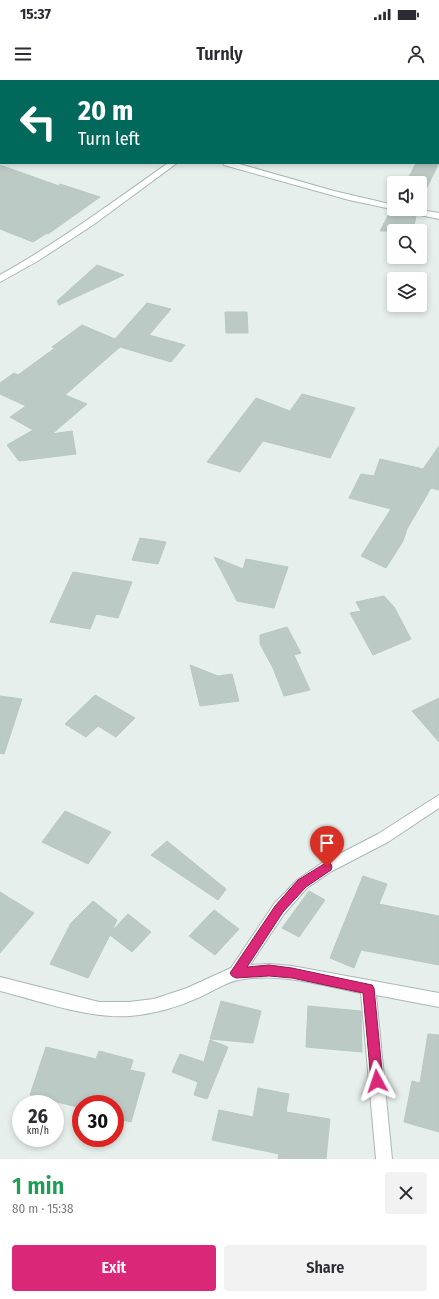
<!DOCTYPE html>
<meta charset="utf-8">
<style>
body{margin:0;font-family:"Fira Sans Condensed",sans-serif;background:#f2f2f3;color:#2b2b33;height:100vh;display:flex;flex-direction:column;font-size:15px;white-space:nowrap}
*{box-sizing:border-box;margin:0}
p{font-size:13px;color:#7c7c81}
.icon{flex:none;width:22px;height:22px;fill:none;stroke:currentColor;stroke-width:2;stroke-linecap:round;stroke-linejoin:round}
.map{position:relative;height:1079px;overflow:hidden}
.sheet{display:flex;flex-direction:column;background:#fff;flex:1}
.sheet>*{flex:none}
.guide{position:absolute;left:0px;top:0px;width:439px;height:84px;box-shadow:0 2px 6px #0003;background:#00695c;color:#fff;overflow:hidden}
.buttons{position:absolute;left:387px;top:96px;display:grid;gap:8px}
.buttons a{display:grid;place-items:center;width:40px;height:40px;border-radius:4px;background:#fff;box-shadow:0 2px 6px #0003;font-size:20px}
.speed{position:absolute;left:12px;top:1015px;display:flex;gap:8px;font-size:20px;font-weight:700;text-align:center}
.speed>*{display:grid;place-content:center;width:52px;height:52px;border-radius:50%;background:#fff;box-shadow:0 2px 6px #0003;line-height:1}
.speed small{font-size:10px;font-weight:400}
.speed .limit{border:6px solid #d22;background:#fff;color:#111}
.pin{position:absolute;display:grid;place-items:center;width:34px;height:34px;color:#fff;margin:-41px -17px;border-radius:50% 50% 50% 0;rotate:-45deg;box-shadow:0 0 4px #0007}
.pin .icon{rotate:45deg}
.me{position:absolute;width:44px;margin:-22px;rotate:355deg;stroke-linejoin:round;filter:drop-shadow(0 0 3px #0008)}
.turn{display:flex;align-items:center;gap:14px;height:84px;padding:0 12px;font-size:18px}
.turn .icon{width:52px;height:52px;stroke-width:2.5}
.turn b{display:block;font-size:28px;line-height:34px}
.round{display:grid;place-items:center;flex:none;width:42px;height:42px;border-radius:4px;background:#f2f2f3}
.summary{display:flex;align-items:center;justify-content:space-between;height:68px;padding:0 12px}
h1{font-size:24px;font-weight:600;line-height:30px;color:#1e9e55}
.action{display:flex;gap:8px;margin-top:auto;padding:8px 12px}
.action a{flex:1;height:46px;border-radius:4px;background:#db2777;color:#fff;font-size:16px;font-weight:600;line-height:46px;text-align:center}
.action a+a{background:#f2f2f3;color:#2b2b33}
.status{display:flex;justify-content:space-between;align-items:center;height:28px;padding:0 20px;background:#fff;direction:ltr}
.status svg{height:11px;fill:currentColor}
header{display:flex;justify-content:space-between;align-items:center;height:52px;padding:0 12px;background:#fff;font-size:18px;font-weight:600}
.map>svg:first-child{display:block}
.building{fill:#bbcac4;stroke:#b8c9c2}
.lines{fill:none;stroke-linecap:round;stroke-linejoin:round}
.minor-casing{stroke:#a8b8b2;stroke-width:2}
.minor{fill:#fff;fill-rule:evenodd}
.route{fill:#db2777;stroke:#8e194d}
</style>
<div class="status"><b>15:37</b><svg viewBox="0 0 49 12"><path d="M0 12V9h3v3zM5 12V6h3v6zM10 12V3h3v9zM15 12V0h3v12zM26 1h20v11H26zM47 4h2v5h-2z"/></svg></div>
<header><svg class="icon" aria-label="menu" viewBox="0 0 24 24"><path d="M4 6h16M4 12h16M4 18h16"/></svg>Turnly<svg class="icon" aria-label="person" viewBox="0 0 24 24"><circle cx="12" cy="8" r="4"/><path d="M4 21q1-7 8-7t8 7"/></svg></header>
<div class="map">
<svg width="439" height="1079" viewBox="0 0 439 1079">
<rect width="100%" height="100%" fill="#e6efeb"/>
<path class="building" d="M416,83H439L420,121V103H406Z
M0,85L59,106L60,104L100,117L48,154L47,153L33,162L0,149Z
M391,130L416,136L413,151H380Z
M97,185L124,195L59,225L57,221Z
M147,223L171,229L149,255L185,265L171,282L120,267L65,315L87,324L52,354L72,351L76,374L19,381L7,365L33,350L10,337L26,326L0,314V303L14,293L18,295L55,268L52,267L82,245L115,259Z
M225,232H247L248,253H226Z
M302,314L355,328L330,378L263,361L240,392L207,382L256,318L290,331Z
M439,366V410L431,408L407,449L403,461L386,488L361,476L391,429L349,418L361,394L374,396L380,379L423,389Z
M140,458L166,462L158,484L132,480Z
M214,477L243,489L246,479L288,487L274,528L237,521Z
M73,492L132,502L118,538L96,534L90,549L50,542Z
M384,516L394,527L411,559L373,575L350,533L361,531L356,522Z
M287,547L301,573L294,575L310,610L284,616L273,588L260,564V555Z
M190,585L218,596L232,594L239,621L200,626Z
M95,615L135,638L116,657L98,646L86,657L65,644Z
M0,616L22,619L4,674L0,673Z
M439,618V662L412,631Z
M65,731L111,752L88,784L42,762Z
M167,761L226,809L218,820L151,775Z
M363,796L387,804L379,824L439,836V885L361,870L354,888L330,878Z
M309,811L325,820L299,857L282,848Z
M0,812L34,833L0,873Z
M93,821L117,840L112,851L128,834L151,852L132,872L110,855L88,898L50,884L71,843Z
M214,830L239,849L215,875L189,856Z
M221,921L261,931L253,963L210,959Z
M308,926L361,931L362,972L306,967Z
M428,954L439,955V1052L404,1042L412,1001L420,1003Z
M210,960L228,967L207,1019L194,1015L198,1002L172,992L180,974L204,982Z
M46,967L96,979L99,971L133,980L130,990L145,993L131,1042L115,1038V1024H81V1030L77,1029V1027L30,1015Z
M258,1008L289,1014L286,1032L330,1039L326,1079H278L279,1074L212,1060L219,1030L253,1037Z"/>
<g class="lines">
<g class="minor-casing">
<path id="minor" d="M12,0H21L11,1Z
M292,0H301L291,1Z
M405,0H413V1H405Z
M0,6H1V10H0Z
M438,25H439V30H438Z
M168,83H177L93,145L36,182L0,202V195C59,162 113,122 168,83Z
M223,83H236L334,111L394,125V129H414L439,133V139L349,120L224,85Z
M439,715V728L388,762L332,791L307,808L284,834L250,885L269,884L292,886L439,913V927L376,915L392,1079H376L361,913C321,905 278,892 238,900C227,902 211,912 200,917C178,927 154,934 130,936C89,939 40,921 0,911V897L99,922H129L154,919L187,908L231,888L274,824L297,800L322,783L378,754Z"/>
</g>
<use href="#minor" class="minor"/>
</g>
<path class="route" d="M327,782L331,784L332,787L331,790L306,807L283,832L247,887L269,885L292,888L372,905L374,908L383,1001L381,1006L377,1007L373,1006L371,1001L363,913L292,898L269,896L236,898L232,896L230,893L275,826L298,800Z"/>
</svg>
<div class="buttons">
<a><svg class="icon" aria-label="sound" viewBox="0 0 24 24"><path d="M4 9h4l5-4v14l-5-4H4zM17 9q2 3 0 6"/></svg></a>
<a><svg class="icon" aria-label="search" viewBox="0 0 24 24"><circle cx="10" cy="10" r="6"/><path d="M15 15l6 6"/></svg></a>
<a><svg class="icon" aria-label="layers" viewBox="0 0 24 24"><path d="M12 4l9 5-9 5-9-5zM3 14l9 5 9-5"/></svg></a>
</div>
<div class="speed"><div>26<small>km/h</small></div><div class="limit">30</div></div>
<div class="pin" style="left:327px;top:787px;background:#d93025"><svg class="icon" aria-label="arrive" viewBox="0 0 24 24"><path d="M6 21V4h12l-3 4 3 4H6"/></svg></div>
<svg class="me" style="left:377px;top:1001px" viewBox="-20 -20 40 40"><path d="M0-17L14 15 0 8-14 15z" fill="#db2777" stroke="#fff" stroke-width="4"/></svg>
<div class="guide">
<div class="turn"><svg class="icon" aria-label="left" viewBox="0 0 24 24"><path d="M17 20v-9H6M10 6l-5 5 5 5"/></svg><div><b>20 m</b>Turn left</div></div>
</div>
</div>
<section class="sheet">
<div class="summary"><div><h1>1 min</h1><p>80 m · 15:38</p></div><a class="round"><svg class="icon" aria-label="close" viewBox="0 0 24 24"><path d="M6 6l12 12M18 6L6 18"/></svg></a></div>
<div class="action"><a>Exit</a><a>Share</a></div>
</section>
